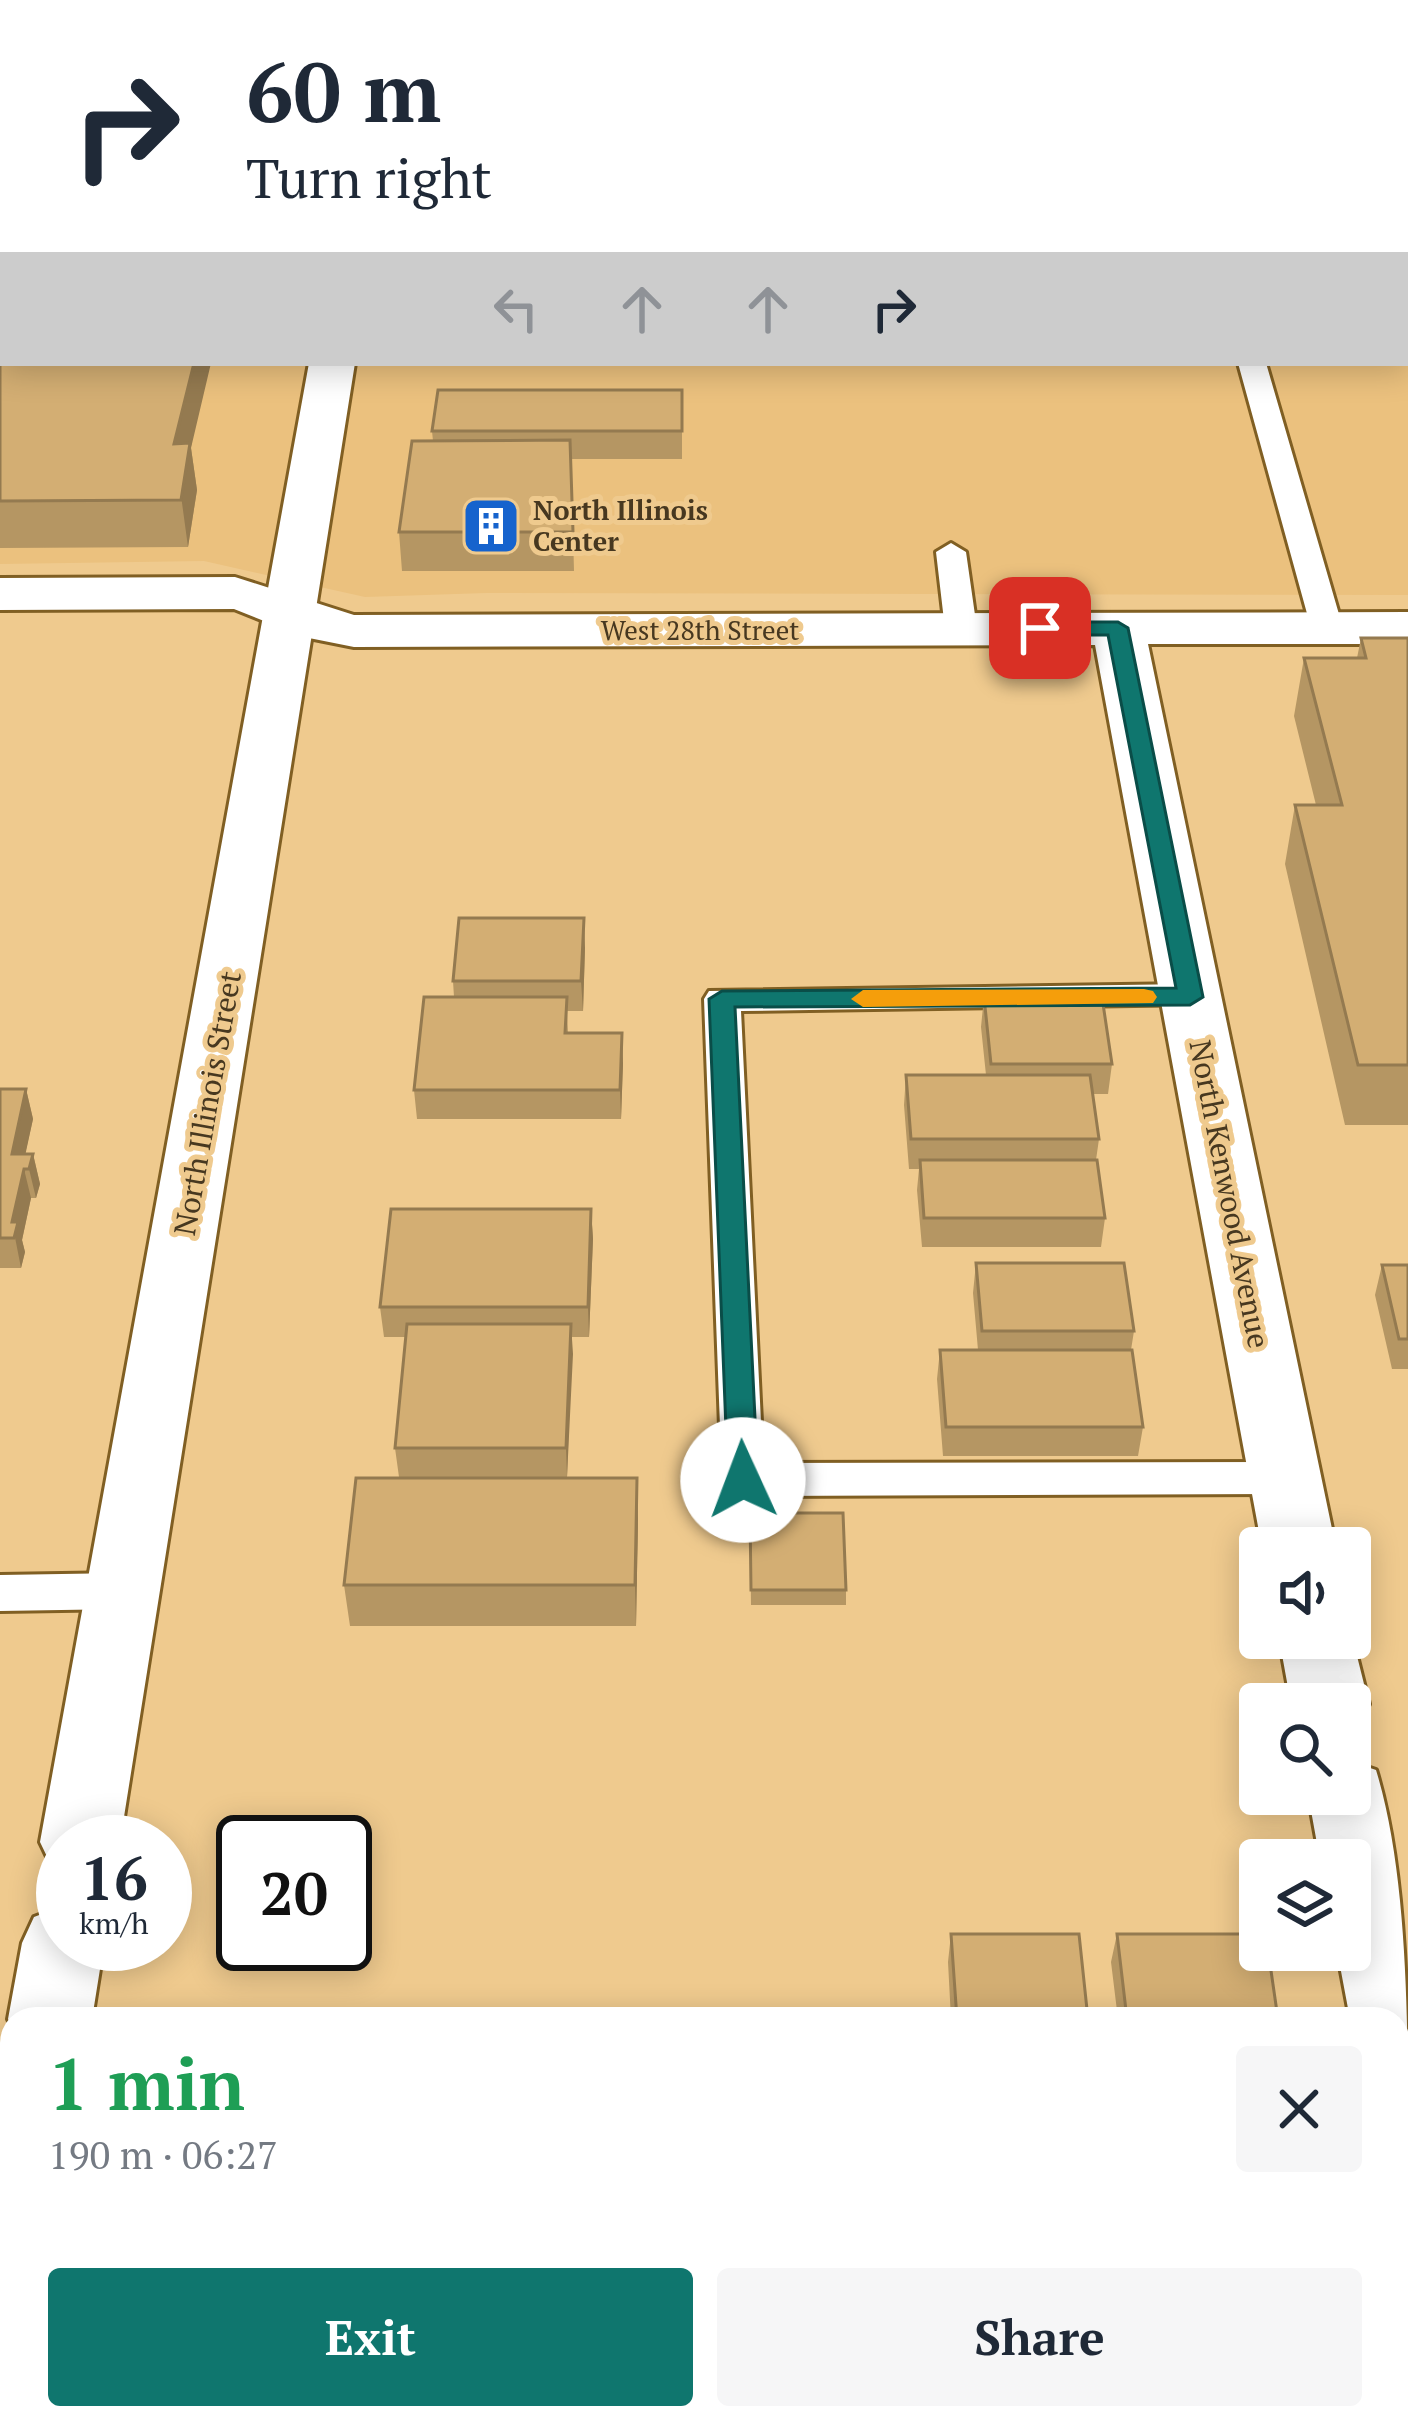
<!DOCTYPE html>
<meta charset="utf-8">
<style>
body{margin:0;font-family:"PT Serif",serif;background:#f6f6f7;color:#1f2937;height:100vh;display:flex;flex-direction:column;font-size:45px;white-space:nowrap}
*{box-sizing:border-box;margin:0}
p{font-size:39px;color:#747a83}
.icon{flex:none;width:66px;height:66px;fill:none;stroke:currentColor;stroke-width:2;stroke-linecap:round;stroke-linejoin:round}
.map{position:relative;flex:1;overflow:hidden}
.details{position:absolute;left:0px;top:2007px;width:1410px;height:423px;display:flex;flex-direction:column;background:#fff;border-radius:36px 36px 0 0;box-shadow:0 6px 30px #0003}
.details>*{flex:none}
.banner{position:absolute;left:0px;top:0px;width:1410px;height:366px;box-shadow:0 6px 30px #0003;background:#fff;color:#1f2937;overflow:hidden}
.tools{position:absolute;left:1239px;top:1527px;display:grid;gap:24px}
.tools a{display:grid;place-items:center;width:132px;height:132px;border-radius:12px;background:#fff;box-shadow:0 6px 30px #0003;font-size:60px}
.speed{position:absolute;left:36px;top:1815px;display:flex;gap:24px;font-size:60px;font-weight:700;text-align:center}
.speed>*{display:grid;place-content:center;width:156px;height:156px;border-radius:50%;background:#fff;box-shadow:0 6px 30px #0003;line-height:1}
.speed small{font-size:30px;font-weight:400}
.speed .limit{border:6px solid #111;border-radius:18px;background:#fff;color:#111}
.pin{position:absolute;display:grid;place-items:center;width:102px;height:102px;color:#fff;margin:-51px;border-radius:24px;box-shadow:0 6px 18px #0006}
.me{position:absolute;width:132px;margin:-66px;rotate:358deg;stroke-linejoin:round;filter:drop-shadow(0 0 9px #0008)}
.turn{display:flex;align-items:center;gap:42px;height:252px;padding:0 48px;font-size:54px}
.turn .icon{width:156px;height:156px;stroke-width:2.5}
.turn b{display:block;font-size:84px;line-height:102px}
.lanes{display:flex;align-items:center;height:114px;padding:0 48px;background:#0003;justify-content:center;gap:60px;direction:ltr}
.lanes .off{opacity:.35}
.round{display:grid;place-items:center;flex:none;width:126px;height:126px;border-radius:12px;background:#f6f6f7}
.overview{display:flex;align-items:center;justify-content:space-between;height:204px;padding:0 48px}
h1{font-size:72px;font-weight:800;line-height:90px;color:#1e9e55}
.primary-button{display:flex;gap:24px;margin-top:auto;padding:24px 48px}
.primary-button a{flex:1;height:138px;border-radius:12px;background:#0f766e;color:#fff;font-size:48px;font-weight:800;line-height:138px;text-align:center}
.primary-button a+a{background:#f6f6f7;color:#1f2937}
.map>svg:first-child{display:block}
.built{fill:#ebc17e;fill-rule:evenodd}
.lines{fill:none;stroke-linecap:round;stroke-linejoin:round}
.service-casing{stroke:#805f23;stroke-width:6}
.minor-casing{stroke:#805f23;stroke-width:6}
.secondary-casing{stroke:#805f23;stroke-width:6}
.service{fill:#fff;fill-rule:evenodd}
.minor{fill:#fff;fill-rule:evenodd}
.secondary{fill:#fff;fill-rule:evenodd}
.wall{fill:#b59663}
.shaded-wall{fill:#947a50}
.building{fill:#d3ae73;stroke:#947a50;stroke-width:3}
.route{fill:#0f766e;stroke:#0a4d48;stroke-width:3}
.slow{fill:#f59e0b}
.labels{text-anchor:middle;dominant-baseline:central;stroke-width:10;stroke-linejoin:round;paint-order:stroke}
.far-poi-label{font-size:27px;font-weight:bold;fill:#473820;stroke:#efca8e;text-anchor:start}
.far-street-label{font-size:27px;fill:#473820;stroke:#efca8e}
.street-label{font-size:30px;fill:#473820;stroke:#efca8e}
</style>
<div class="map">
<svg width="1408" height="2428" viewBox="0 0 1408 2428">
<rect width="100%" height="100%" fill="#efca8e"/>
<path class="built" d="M0,0H1408V595L486,593L365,597L204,561L0,564ZM3,3H1407V363H3Z"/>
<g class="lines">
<g class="service-casing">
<path id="service" d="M610,0H632V3H610Z
M715,0H737L738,3H716Z
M831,0H853L854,3H832Z
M946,0H968V3H946Z
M1054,0H1076L1077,3H1055Z
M1134,0H1156L1157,3H1135Z
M1238,363H1266L1343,628L1338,635L1327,637L1311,628Z
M951,543L966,552L977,629L961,638L945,629L936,552Z
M1190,984L1203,988L1208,996L1203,1004L741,1011L763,1463L1286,1462L1301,1466L1307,1478L1301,1490L1286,1494L743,1496L728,1492L722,1480L704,999L709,991Z
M123,1573L139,1579L145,1591L139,1603L123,1609L0,1611V1575Z"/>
</g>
<g class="minor-casing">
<path id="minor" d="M1407,141H1408V165H1407Z
M235,577L354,615L1408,612V644H1148L1336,1548H1262L1095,645L354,647L304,637L234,609L0,610V578Z
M1350,1628L1369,1704L1357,1727L1350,1729V1704H1291L1279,1638H1350Z
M1350,1761L1376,1770C1408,1874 1408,2025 1408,2139L1398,2135V2019H1350L1337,1950H1350V1860H1320L1308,1794H1350Z"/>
</g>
<g class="secondary-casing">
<path id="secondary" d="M309,363H355L120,1842H63V1871L52,1867L40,1842Z
M63,1906V1944H104L92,2019H12V2028L8,2019L22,1943L34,1917Z
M12,2198V2350L0,2355V2203Z
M1408,2210V2296L1398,2297V2211Z"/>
</g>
<use href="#service" class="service"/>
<use href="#minor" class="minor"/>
<use href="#secondary" class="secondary"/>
</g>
<path class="wall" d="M0,150L191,448L197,490L188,547L0,548Z
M682,390V459H571L574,571H402L399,532L433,441L432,431Z
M1361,638H1408V1125H1345L1285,864L1295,805H1316L1294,716L1304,658H1357Z
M585,948L583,1011H567L568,1033L623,1063L621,1119H417L414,1090L454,997L453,981Z
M984,997L1112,1064L1108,1094H1093L1099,1139L1096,1160L1105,1218L1101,1247H922L917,1190L919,1169H909L904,1105L906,1075H986L981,1027Z
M0,1089H26L33,1119L25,1154H33L40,1184L36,1198H31L22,1240L25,1252L21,1268H0Z
M591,1209L593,1239L589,1337H572L567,1477H399L395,1448L406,1337H384L380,1307Z
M976,1263L1134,1331L1131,1350L1143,1427L1138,1456H943L937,1379L940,1350H978L973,1293Z
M1382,1265H1408V1369H1392L1375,1295Z
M750,1513L846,1590V1605H751Z
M638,1519L636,1626H350L344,1585Z
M951,1934L1088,2019H951L948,1962Z
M1117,1934L1278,2019H1118L1111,1962Z"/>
<path class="shaded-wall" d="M194,363H211L191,448L197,490L188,547L174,444Z
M584,918L585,948L583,1011L581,981Z
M622,1033L623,1063L621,1119L620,1090Z
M26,1089L33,1119L19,1184L12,1154Z
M33,1154L40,1184L36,1198L29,1169Z
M24,1169L31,1198L22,1240L25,1252L21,1268L12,1222Z
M591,1209L593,1239L589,1337L588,1307Z
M571,1324L573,1354L567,1477L566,1448Z
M637,1478L638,1519L636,1626L635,1585Z"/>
<path class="building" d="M0,150H3V363H194L174,444L190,443L181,500L0,501Z
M438,390H682V431H432Z
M570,440L573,532H399L412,441Z
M1361,638H1408V1065H1358L1295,805H1342L1304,658H1366Z
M459,918H584L581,981H453Z
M424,997H567L565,1033H622L620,1090H414Z
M984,997H1102L1112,1064H991Z
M906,1075H1090L1099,1139H911Z
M0,1089H26L12,1154H33L29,1169H24L12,1222H18L14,1238H0Z
M920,1160H1097L1105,1218H924Z
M391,1209H591L588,1307H380Z
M976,1263H1124L1134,1331H982Z
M1382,1265H1408V1339H1399Z
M407,1324H571L566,1448H395Z
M940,1350H1132L1143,1427H946Z
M356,1478H637L635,1585H344Z
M750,1513H843L846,1590H751Z
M951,1934H1079L1088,2019H957Z
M1117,1934H1260V1950H1268L1278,2019H1127Z"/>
<path class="route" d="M1118,622L1128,628L1203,997L1190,1005L735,1007L758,1480L754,1488H733L728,1480L709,999L722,991L1176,988L1108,635H1040L1029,628L1040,622Z"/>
<path class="slow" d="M1144,989L1153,991L1157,997L1153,1003L863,1007L851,999L863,990Z"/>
<defs>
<g id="building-square" transform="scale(3)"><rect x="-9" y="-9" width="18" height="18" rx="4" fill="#1663cd" stroke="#efca8e"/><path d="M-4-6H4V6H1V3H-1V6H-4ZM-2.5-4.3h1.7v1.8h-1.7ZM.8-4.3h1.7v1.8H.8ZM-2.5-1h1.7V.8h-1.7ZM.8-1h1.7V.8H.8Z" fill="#fff"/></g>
</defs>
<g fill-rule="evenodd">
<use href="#building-square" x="491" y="526"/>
</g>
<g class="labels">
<g class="far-poi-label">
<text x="533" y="510">North Illinois<tspan x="533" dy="31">Center</tspan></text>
</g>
<g class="far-street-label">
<text x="700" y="630">West 28th Street</text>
</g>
<g class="street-label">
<text transform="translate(207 1103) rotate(-80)">North Illinois Street</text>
<text transform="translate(1230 1194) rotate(79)">North Kenwood Avenue</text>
</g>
</g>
</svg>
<div class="tools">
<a><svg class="icon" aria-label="sound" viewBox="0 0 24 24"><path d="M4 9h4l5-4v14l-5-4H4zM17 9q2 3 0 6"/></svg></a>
<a><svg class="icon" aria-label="search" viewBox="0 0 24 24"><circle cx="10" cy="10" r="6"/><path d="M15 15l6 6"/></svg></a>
<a><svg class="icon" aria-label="layers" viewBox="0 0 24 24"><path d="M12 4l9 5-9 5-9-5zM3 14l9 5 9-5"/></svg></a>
</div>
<div class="speed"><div>16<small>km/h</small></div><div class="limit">20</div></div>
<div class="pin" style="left:1040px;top:628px;background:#d93025"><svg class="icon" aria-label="arrive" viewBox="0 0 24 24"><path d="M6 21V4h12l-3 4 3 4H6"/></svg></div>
<svg class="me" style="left:743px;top:1480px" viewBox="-20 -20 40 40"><circle r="19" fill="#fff"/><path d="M0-13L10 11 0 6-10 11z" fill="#0f766e"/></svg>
<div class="banner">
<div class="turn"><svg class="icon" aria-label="right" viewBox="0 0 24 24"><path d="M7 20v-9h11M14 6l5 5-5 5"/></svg><div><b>60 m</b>Turn right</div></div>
<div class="lanes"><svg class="icon off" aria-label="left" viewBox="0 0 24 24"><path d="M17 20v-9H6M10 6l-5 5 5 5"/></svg><svg class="icon off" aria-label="ahead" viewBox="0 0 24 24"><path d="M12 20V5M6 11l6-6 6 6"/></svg><svg class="icon off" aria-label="ahead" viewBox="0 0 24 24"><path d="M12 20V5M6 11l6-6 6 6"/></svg><svg class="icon" aria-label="right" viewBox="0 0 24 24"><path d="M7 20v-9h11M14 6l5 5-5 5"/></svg></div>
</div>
<section class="details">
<div class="overview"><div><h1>1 min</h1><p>190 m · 06:27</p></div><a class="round"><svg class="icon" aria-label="close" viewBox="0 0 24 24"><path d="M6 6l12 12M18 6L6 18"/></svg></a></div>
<div class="primary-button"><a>Exit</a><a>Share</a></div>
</section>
</div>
